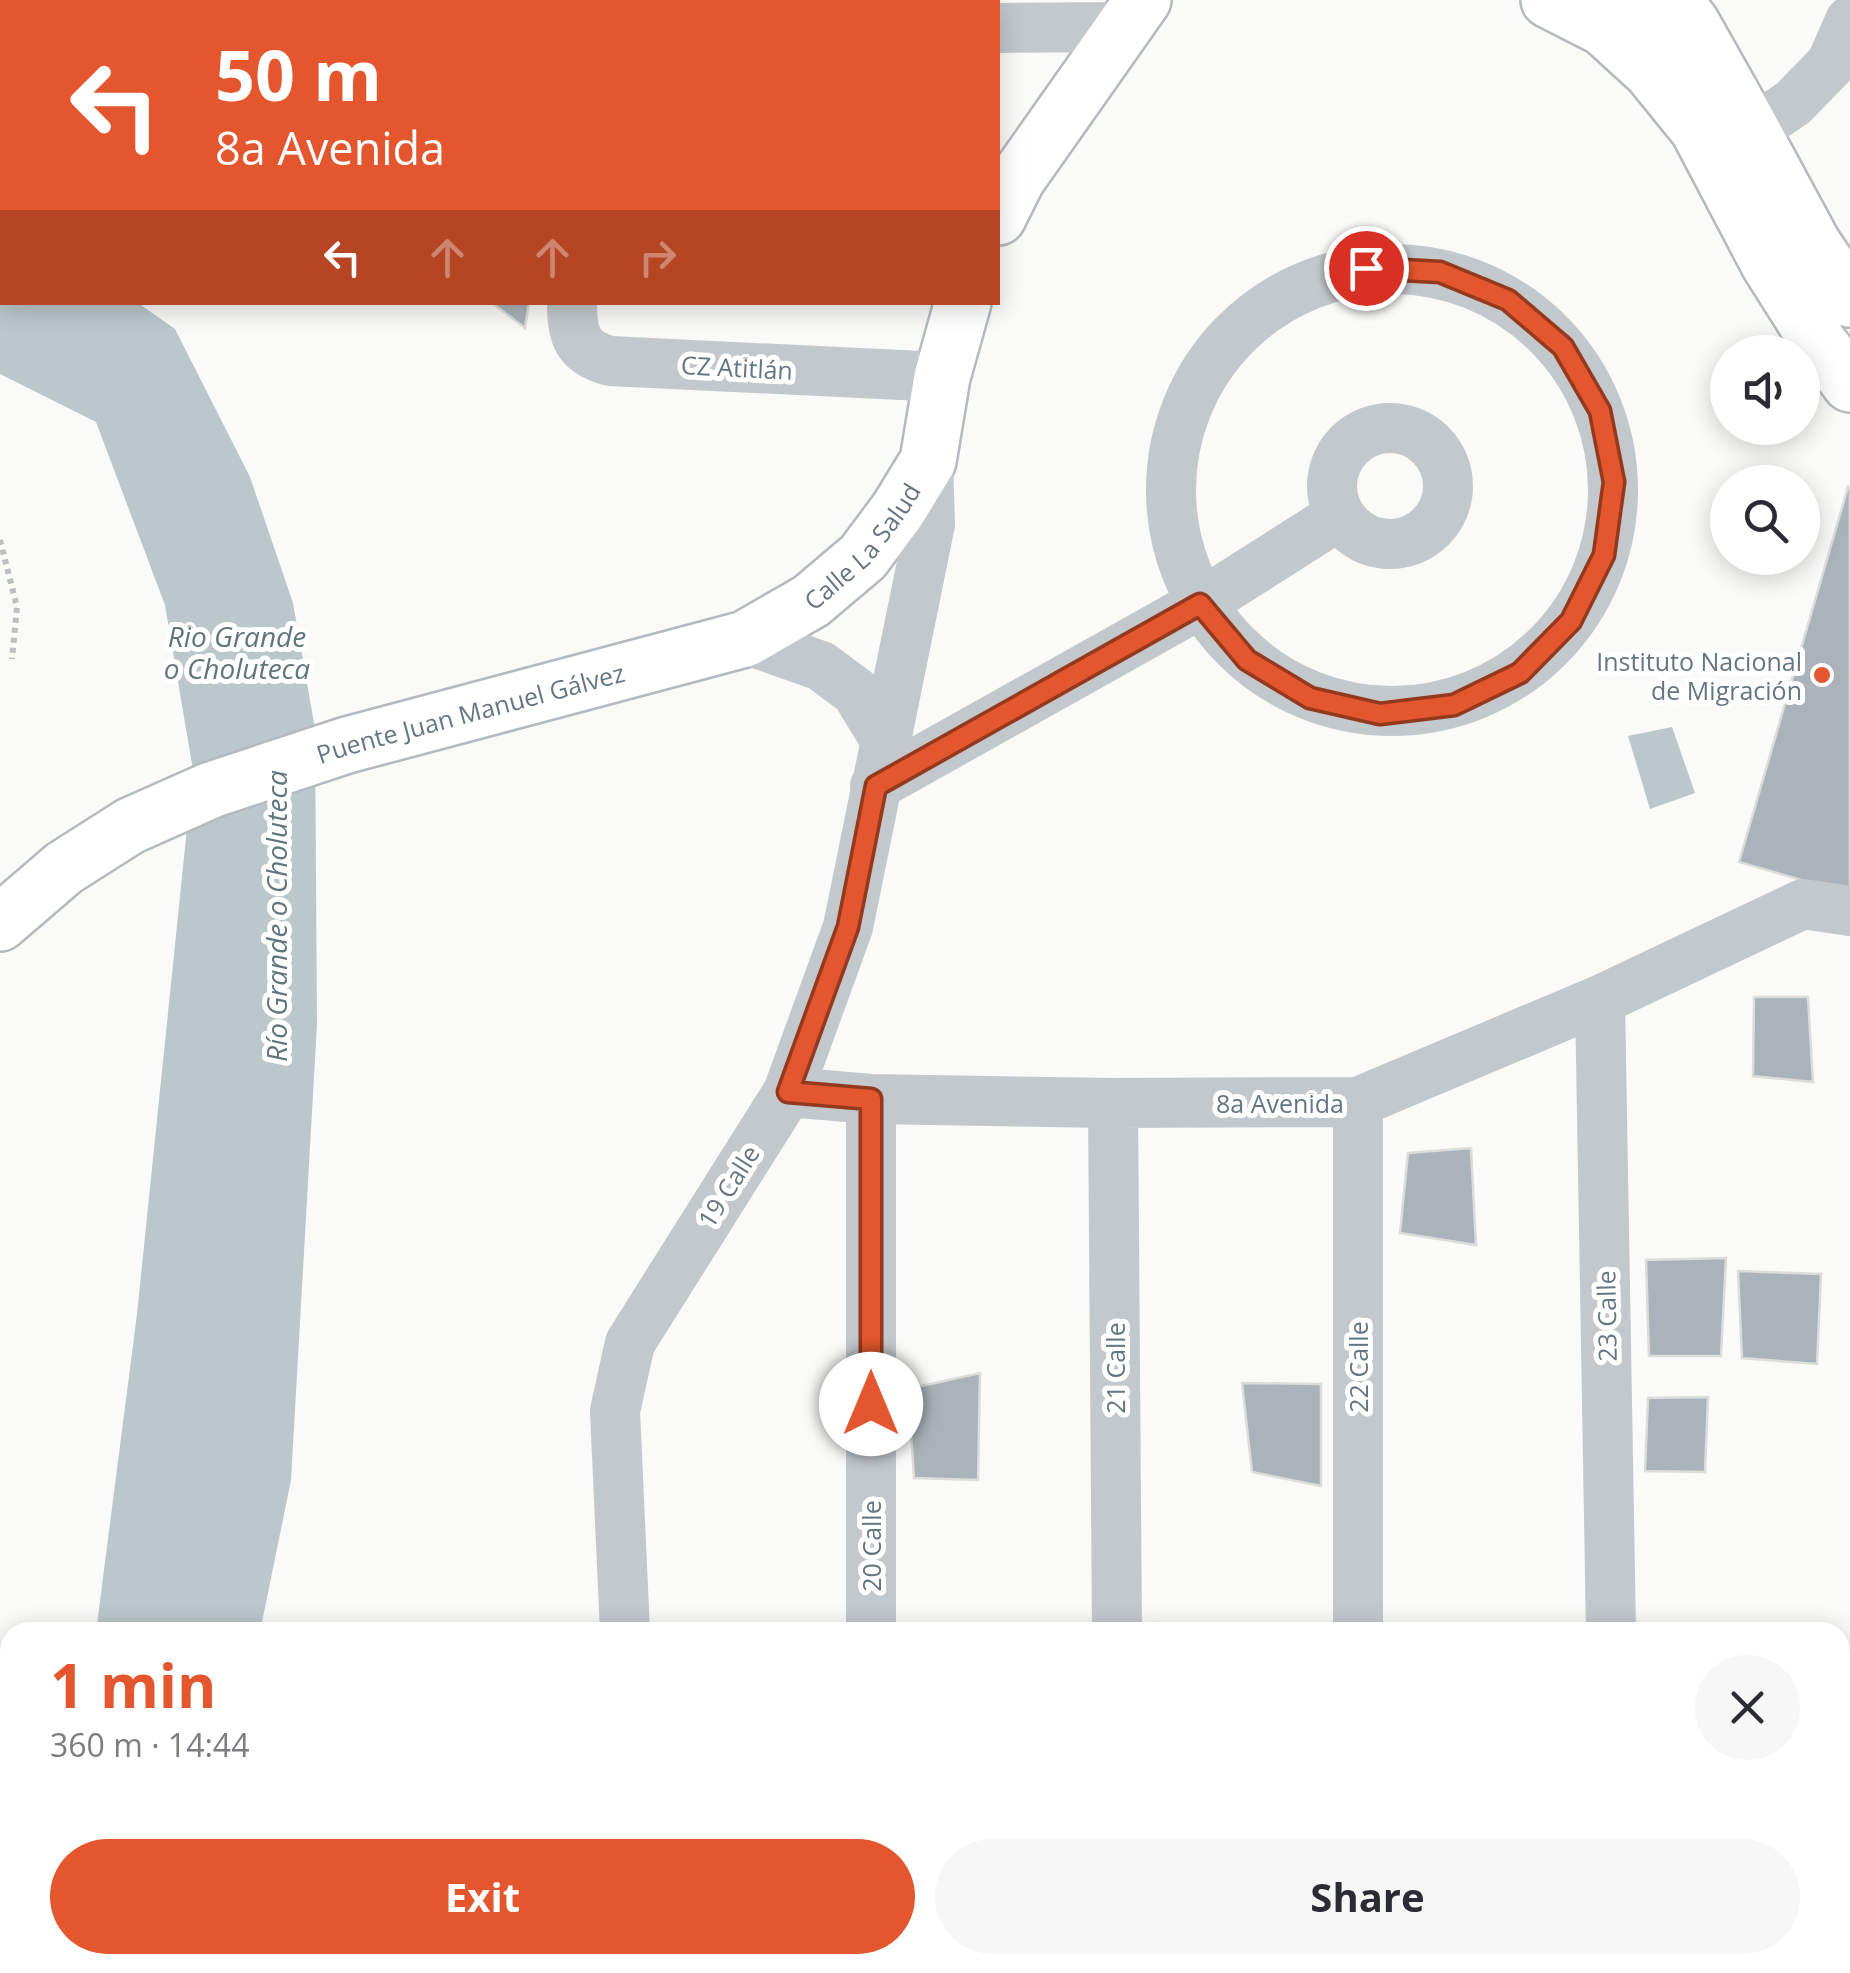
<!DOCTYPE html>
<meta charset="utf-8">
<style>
body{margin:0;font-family:"Open Sans",sans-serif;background:#f7f7f7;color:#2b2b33;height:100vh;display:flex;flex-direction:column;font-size:38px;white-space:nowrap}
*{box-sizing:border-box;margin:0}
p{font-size:32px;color:#7c7c81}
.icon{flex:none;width:55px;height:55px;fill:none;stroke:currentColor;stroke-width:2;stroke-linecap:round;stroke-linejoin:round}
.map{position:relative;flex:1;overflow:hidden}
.panel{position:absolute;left:0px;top:1622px;width:1850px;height:352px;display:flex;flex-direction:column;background:#fff;border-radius:30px 30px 0 0;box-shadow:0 5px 25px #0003}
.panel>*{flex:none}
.guide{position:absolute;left:0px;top:0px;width:1000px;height:305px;box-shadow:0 5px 25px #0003;background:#e4572e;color:#fff;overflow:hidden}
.controls{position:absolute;left:1710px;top:335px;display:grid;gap:20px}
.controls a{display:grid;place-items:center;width:110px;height:110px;border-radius:50%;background:#fff;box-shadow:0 5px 25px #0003;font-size:50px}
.pin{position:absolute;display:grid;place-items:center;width:85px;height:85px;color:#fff;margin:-42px;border:5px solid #fff;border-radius:50%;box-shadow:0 2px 10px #0007}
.me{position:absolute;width:110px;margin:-55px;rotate:0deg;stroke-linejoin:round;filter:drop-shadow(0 0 8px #0008)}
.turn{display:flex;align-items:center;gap:35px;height:210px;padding:0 50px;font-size:45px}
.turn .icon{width:130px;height:130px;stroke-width:2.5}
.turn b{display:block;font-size:70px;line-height:85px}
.lanes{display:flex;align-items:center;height:95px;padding:0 50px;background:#0003;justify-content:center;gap:50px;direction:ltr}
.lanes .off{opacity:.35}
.round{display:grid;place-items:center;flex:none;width:105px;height:105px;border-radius:52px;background:#f7f7f7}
.head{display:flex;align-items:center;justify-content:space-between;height:170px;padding:0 50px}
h1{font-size:60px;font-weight:700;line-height:75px;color:#e4572e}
.cta{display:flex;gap:20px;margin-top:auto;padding:20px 50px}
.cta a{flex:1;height:115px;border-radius:60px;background:#e4572e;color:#fff;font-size:40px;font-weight:700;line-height:115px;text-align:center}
.cta a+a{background:#f7f7f7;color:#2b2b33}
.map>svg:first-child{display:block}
.water{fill:#bbc7cb}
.building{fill:#aab3b9;stroke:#dcdcda;stroke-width:2.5}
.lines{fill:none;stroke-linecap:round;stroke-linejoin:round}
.major-casing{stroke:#b5babe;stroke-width:60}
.path{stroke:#bbbfc2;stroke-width:6;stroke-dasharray:5 5;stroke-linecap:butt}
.minor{stroke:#c3c8cc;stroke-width:50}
.major{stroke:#fff;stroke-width:55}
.route-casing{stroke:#94391e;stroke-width:25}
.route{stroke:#e4572e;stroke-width:18}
.poi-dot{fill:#e4572e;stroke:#fff;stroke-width:4}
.labels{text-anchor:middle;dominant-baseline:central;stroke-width:10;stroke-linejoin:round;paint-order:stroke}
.street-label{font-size:25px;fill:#657683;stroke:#fff}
.poi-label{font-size:25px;fill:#657683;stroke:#fff;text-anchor:end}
.water-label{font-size:28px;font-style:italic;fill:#60757c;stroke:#fff}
</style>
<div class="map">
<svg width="1850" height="1973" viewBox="0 0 1850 1973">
<rect width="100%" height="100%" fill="#fafaf8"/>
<path class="water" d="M0,220L2,221V302L138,303L175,329L250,477L293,603L315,729L317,1024L291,1480L260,1632H96L137,1314L193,770L165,605L96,422L0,374Z
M1672,727L1695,793L1650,809L1628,736Z
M51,1965H207L206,1973H50Z"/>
<path class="building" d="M366,0H452V2H367Z
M491,302H529L525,328Z
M1848,487H1850V894L1739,862Z
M1754,997H1808L1813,1082L1753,1076Z
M1471,1148L1476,1245L1400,1233L1408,1153Z
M1726,1258L1721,1356H1649L1646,1260Z
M1738,1271L1821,1274L1817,1364L1742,1358Z
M980,1373L978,1480L914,1478L908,1389Z
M1242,1383L1321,1384V1486L1252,1472Z
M1708,1397L1705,1472L1645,1471L1648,1398Z
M1153,1623L1229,1626V1632H1152Z
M1321,1624V1632H1254V1627Z
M656,1965H735V1973H656Z
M1410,1965H1502L1503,1973H1410Z"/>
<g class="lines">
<g class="major-casing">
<g id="major">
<path d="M1549,0L1604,28L1651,71L1698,129L1769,264L1819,343L1850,384"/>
<path d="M1633,0L1682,68"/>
<path d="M1680,8L1692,24L1741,111L1813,244L1850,299"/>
<path d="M998,217L1017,179L1143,0"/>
<path id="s1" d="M0,923L64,868L130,826L211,790L347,745L745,639L811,601L863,557L898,510L928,461L942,377L963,302"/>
</g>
</g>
<path class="path" d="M0,540L17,607L12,659"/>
<path class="minor" d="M998,28L1125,27
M1752,131L1793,103L1831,64L1850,21
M1171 490a221 221 0 1 1 442 0a221 221 0 1 1-442 0Z
M572,302C572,336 577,352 610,361L942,377
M1332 486a58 58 0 1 1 116 0a58 58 0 1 1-116 0Z
M745,639L821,666L856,692L886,741
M875,786L1200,604L1337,517
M1600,1000L1611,1632
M788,1092L871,1099L1113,1103L1358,1102L1600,1000L1803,904L1850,911
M871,1099V1632
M1358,1102V1632
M1113,1103L1117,1632
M625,1632L615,1411L630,1343L788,1092L848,927L930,524L928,461
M1840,1864H1850
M872,1965V1973
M1362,1965V1973
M636,1973V1965
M1118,1973V1965
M1615,1973V1965"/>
<use href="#major" class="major"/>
</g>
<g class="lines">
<g class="route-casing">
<path id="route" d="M871,1404V1099L788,1092L848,927L876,786L1200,604L1247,660L1310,698L1380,714L1454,705L1520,673L1571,621L1604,555L1614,482L1600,411L1563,347L1508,300L1440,272L1366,268"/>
</g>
<use href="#route" class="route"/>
</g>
<circle class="poi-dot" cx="1822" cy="675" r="10"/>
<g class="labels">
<g class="street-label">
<text transform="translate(737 367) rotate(3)">CZ Atitlán</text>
<text stroke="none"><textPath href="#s1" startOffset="958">Calle La Salud</textPath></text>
<text stroke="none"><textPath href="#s1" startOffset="522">Puente Juan Manuel Gálvez</textPath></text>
<text x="1280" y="1103">8a Avenida</text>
<text transform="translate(728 1186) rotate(-58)">19 Calle</text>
<text transform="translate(1606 1316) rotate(-91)">23 Calle</text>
<text transform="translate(1358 1367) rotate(-90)">22 Calle</text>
<text transform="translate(1115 1368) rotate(-90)">21 Calle</text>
<text transform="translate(871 1546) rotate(-90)">20 Calle</text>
</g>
<g class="poi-label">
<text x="1802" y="661">Instituto Nacional<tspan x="1802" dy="29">de Migración</tspan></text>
</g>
<g class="water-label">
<text x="237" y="636">Rio Grande<tspan x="237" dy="32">o Choluteca</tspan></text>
<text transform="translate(276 916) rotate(-90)">Río Grande o Choluteca</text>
</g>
</g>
</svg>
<div class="controls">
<a><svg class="icon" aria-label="sound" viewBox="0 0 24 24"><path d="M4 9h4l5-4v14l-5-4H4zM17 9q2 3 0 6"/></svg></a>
<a><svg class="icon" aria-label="search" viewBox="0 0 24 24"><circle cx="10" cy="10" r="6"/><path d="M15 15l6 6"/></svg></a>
</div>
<div class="pin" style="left:1366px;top:268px;background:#d93025"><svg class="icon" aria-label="arrive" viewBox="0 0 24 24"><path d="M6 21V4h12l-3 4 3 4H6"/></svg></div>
<svg class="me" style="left:871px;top:1404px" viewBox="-20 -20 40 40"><circle r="19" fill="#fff"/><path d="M0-13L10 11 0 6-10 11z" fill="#e4572e"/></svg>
<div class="guide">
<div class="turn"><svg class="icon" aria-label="left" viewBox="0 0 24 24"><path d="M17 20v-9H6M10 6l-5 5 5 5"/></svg><div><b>50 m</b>8a Avenida</div></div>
<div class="lanes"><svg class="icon" aria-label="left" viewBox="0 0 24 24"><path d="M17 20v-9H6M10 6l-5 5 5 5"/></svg><svg class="icon off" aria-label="ahead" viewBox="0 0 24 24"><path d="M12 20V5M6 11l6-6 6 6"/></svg><svg class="icon off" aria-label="ahead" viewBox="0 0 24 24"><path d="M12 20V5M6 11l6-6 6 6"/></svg><svg class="icon off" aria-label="right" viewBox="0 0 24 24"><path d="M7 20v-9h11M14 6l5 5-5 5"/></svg></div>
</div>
<section class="panel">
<div class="head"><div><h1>1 min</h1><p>360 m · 14:44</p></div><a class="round"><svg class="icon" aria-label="close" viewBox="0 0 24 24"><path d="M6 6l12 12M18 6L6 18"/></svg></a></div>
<div class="cta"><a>Exit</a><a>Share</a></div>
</section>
</div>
